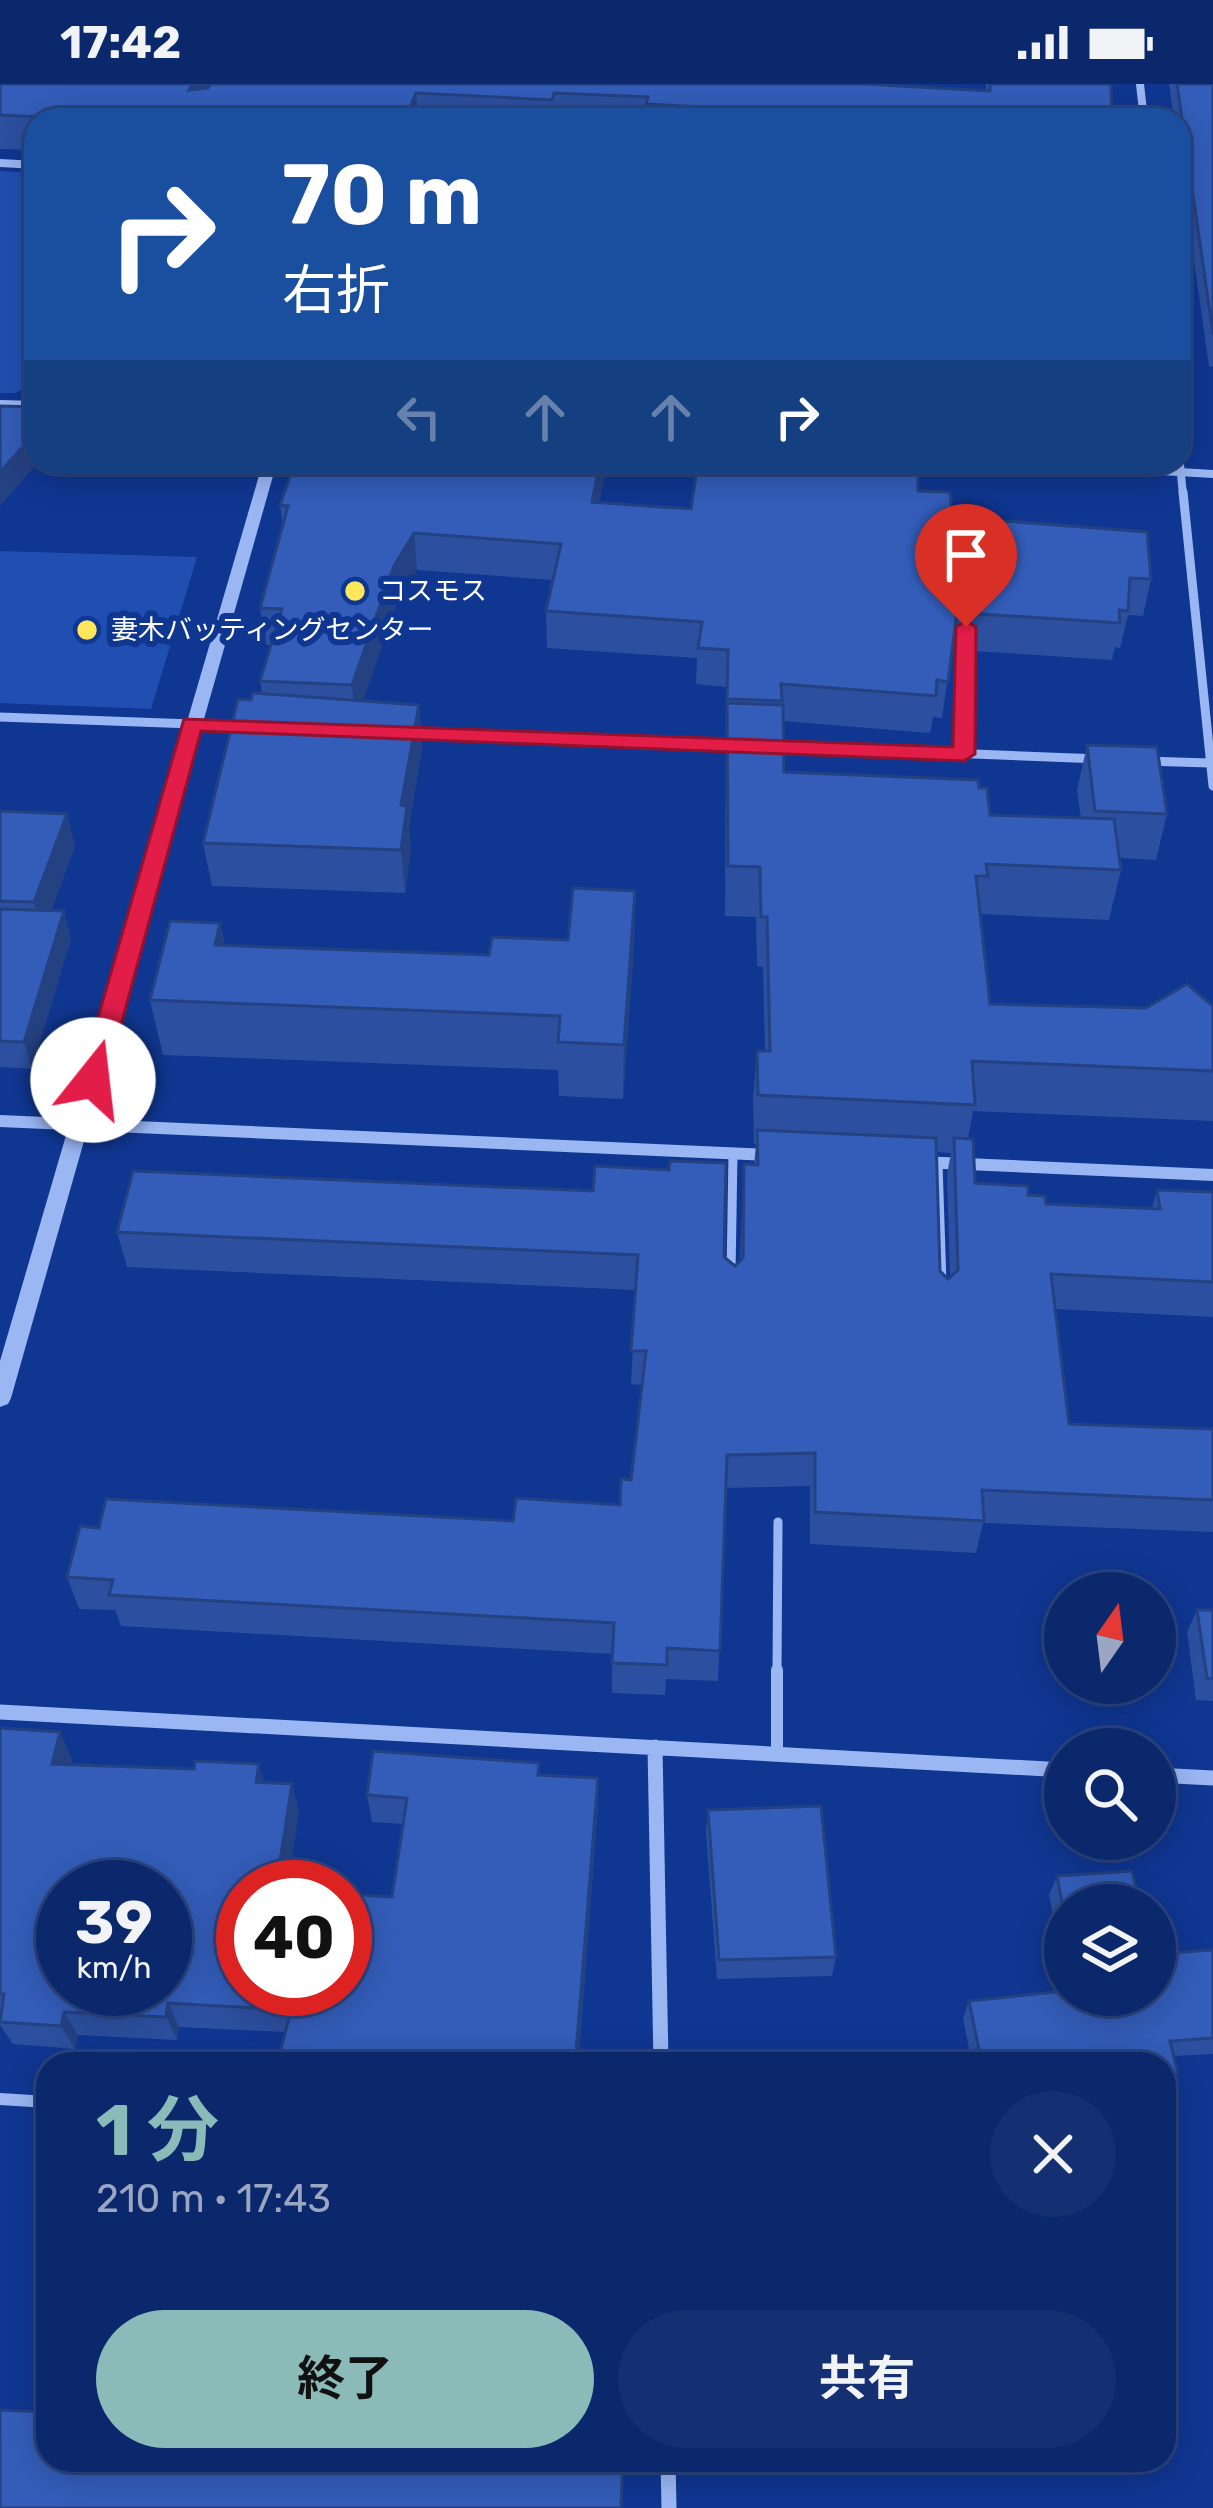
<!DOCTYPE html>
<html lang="ja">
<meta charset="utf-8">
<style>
body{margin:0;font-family:Rubik,"Noto Sans JP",sans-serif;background:#143072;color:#f1f3f6;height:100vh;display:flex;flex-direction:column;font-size:45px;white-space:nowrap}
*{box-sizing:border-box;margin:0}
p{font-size:39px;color:#9aa6c2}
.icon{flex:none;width:66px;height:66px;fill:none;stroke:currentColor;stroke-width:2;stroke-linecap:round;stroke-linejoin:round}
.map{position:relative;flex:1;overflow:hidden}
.side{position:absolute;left:36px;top:1968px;width:1140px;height:420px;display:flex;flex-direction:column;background:#0b286d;border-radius:36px;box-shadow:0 6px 30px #0003,0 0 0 3px #2b4480}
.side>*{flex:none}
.guide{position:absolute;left:24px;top:24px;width:1167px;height:366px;border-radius:36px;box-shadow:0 6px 30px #0003,0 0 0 3px #2b4480;background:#1a4fa0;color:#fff;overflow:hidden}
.needle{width:78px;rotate:14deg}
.fabs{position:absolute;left:1044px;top:1488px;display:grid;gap:24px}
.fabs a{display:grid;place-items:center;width:132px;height:132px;border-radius:50%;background:#0b286d;box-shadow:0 6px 30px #0003,0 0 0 3px #2b4480;font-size:60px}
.speed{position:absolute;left:36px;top:1776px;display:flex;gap:24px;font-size:60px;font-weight:700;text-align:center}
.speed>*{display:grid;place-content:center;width:156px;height:156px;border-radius:50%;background:#0b286d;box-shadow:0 6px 30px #0003,0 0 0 3px #2b4480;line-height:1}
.speed small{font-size:30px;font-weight:400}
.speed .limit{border:18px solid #d22;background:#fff;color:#111}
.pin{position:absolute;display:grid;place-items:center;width:102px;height:102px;color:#fff;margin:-123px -51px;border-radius:50% 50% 50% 0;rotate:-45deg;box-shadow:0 0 12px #0007}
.pin .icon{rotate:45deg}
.me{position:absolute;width:132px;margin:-66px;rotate:16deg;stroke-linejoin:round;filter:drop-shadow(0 0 9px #0008)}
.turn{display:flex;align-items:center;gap:42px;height:252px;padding:0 60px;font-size:54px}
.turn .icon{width:156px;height:156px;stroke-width:2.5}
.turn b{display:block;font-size:84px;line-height:102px}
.lanes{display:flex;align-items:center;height:114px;padding:0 60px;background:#0003;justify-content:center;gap:60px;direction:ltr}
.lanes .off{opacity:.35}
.round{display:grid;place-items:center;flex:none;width:126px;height:126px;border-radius:63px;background:#143072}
.summary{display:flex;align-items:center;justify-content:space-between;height:204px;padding:0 60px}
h1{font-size:72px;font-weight:700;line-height:90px;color:#8bbbb9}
.action{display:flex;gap:24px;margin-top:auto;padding:24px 60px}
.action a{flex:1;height:138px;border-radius:72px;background:#8bbbb9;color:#111;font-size:48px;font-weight:700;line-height:138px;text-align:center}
.action a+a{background:#143072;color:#f1f3f6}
.status{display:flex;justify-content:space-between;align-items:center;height:84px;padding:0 60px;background:#0b286d;direction:ltr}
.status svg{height:33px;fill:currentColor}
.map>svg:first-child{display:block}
.green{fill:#214fb1}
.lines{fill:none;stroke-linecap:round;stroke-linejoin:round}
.service-far2{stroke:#9ab6f3;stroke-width:8}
.service-far1{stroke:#9ab6f3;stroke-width:9}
.service{stroke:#9ab6f3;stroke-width:12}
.minor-far3{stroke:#9ab6f3;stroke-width:8}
.minor-far2{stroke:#9ab6f3;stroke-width:9}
.minor-far1{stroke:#9ab6f3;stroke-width:12}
.minor{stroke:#9ab6f3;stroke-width:15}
.tertiary{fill:#9ab6f3;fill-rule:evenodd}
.wall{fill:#2c509f;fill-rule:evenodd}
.shaded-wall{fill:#244182}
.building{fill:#335db9;stroke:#244182;stroke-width:3;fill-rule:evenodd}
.route{fill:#e11d48;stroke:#92132f;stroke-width:3}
.poi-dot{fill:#ffe65c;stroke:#0f3691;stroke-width:4.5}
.labels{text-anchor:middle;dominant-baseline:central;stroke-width:12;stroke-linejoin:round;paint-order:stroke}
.far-poi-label{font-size:27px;fill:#fff;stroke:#0f3691;text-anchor:start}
</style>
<div class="status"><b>17:42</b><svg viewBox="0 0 49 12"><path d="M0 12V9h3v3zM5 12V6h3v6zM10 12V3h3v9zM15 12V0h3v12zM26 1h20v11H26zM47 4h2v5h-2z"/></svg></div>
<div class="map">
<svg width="1213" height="2424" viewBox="0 0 1213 2424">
<rect width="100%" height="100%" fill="#0f3691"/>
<path class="green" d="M0,87L36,89V297L16,309H0Z
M0,467L197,473L151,625L0,619Z"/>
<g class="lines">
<path class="service-far2" d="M964,670L966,543"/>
<path class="service-far1" d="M938,1079L942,1199
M731,1191L733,1070
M777,1589L778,1438"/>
<path class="service" d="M777,1670V1586
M0,2015L48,2018"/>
<path class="minor-far3" d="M1140,0L1144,36
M0,79L36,81
M0,320L36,321
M1179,370L1183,411"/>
<path class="minor-far2" d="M1183,408L1213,702
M0,633L248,642
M406,648L740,661
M772,662L1100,675
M1144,677L1209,679"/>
<path class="minor-far1" d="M0,1037L768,1071
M920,1078L1213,1091"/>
<path class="minor" d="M0,1628L1065,1686
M655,1663L661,1980
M1155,1691L1213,1694
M668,2376L669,2424"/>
<path class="tertiary" d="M263,378H277L11,1314L8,1320L0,1323V1277Z
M998,378H1081L1213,386V394L1005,382Z"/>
</g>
<path class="wall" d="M0,0L986,7V0H1111L1112,36H36V66L0,65Z
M1169,0H1213V283L1209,282L1179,72V36H1174Z
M295,378H607L599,419L691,425L918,407L953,433L1151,495L1143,532L1128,531L1120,564L1115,563L1112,576L974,567V540L963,535L957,566L952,565L942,634L933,633L930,649L783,637L784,688L979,704L990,731L1081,734L1077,706L1087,661L1167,730L1156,776L1120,774L1121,786L1109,836L981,830L990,920L1146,924L1213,922V1037L973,1027L968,1055L975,1099L1028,1111L1046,1120L1152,1124L1157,1106L1213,1108V1233L1055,1225L1069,1340L1213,1345V1448L983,1439L976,1469L810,1460V1402L726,1404L718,1597L666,1595L665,1611L612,1609V1570L121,1542L115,1526L79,1525L67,1493L99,1444L513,1437L620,1421L631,1396L642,1301L631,1300L636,1206L127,1183L117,1148L724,1173L735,1182L740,1176L744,1080L754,1081L756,1060H754L753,1016L757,967H765L763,883L757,882L756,833L725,832L726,603L696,600L697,574L547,564L546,527L553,496L417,486L397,518L363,617L419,621L422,664L409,742L411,765L405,809L212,802L203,759L251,616L262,609L260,597L271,561H266L260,524L283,442L280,421ZM936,1068L951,1069L947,1090L950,1193L948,1195L940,1187Z
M0,727L67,730L75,762L51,827L71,854L32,985L0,983Z
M635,807L634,862L623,1015L559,1012L558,986L163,971L150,916L220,839L225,861L489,871L568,856Z
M1197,1526H1213V1617L1196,1616L1187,1548Z
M0,1644L72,1675L71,1681L292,1700L299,1727L243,1803L392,1813L403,1740L372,1738L367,1711L540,1691L598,1721L579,1970L285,1948L179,1943L177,1956L78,1951L75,1965L13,1960L0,1941Z
M708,1726L836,1873L832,1892L717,1895L706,1747Z
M1057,1792L1065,1821V1892L1049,1811Z
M1213,1866V1970L1174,1972L1178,1989L1167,2005H1164V1980H972L963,1934L969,1917L1065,1911Z"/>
<path class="shaded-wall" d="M192,0H210L196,36L189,6Z
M416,9L418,36H405Z
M36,348V378H39L0,422V388Z
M600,378H607L593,455L592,418Z
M414,449L417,486L397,518L356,638L352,601L394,482Z
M969,499L963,535L962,537L963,505Z
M419,621L422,664L409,742L411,765L405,809L401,766V721Z
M67,730L75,762L43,850L34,818Z
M635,807L634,862L623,1015L624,961Z
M64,827L71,854L32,985L24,958Z
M220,839L231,894L215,861Z
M60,1648L72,1675L64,1707L52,1680Z
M259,1680L267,1707L256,1698Z
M598,1694V1721L578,1980L576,1969Z
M292,1700L299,1727L288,1803H276Z
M168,1919L179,1943L177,1956L166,1933Z
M64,1928L78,1951L75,1965L61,1942Z"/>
<path class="building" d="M0,0H192L189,6L208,4L210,0H864L990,7V0H1111L1112,36H660L702,23L646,20L648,13L554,9L552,16L416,9L405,36H101L0,31Z
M1177,0H1213V250Z
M0,322L36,323V348L0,388Z
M295,378H600L592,418L691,425L698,378H918V407L950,408L953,433L1147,448L1151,495L1130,494L1128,527L1119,526L1120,539L980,530L979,503L969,499L963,505V529L957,528L948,598L937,596L936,612L781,600L782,617L727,615L728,566L698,564L702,538L546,527L561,460L414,449L394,482L352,601L260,597L282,525L260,524L288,422L280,421Z
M253,609L419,621L401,721L407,722L401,766L203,759L238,615L251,616Z
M727,619L783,621L784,688L978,696L979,704H987L990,731L1114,735L1121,786L986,780L988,792H976L990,920L1146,924L1187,900L1213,922V987L972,977L975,1021L758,1011L757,967H770L767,833H761L760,783L728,782Z
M1087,661L1157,663L1167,730L1095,727Z
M0,727L67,730L34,818L0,817Z
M573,804L635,807L624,961L558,958L560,932L150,916L170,837L220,839L215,861L489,871L492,853L568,856Z
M0,825L64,827L24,958L0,957Z
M757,1046L936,1054L940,1187L948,1195L958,1186L954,1054L973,1055L975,1099L1028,1102V1111L1045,1112L1046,1120L1160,1125L1157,1106L1213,1108V1198L1051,1190L1069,1340L1213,1345V1416L982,1406L984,1437L815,1428V1369L727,1371L720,1567L667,1564V1581L612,1579L614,1539L109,1511L113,1496L67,1493L80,1442L99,1444L106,1415L513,1437L516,1414L620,1421L621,1395L631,1396L646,1267H631L638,1171L117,1148L133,1087L593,1107L595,1082L669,1086L670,1077L726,1079L724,1173L735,1182L743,1174L744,1080L758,1081Z
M1197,1526H1213V1595L1207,1594Z
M0,1644L60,1648L52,1680L194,1685L195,1677L259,1680L256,1698L292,1700L276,1803H243V1905H345V1810L392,1813L407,1714L367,1711L373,1667L539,1679L538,1691L598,1694L576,1969L618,1977L617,1980H277L291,1926L168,1919L166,1933L64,1928L61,1942L0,1938L4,1910H0ZM63,1803H165V1905H63Z
M821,1722L836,1873L719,1876L708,1726Z
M1132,1787L1140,1821H1065V1834L1057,1792Z
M1213,1866V1954L1170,1957L1178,1989L1164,1990V1980H1094L1092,1969L982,1980L969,1917L1065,1907V1911H1155V1870Z
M0,2326L48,2328V2376H623L621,2424H0Z"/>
<path class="route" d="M966,537L976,543L975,670L964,677L201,647L106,996L93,1005L80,996L184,635L953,663L956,543Z"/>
<g class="poi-dot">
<circle cx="355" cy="507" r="12"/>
<circle cx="87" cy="546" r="12"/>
</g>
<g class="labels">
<g class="far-poi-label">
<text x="379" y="507">コスモス</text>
<text x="111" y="546">妻木バッティングセンター</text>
</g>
</g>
</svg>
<div class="fabs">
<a><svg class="needle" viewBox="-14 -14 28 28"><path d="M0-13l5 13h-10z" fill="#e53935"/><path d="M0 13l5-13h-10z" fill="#9aa6c2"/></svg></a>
<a><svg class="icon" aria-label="search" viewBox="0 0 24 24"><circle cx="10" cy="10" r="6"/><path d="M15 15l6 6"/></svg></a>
<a><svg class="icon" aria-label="layers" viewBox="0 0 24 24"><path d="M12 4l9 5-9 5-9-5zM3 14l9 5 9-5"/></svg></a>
</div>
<div class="speed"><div>39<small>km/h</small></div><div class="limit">40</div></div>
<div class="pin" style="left:966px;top:543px;background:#d93025"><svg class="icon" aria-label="arrive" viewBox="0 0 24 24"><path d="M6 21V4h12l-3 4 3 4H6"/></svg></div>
<svg class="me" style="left:93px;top:996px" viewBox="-20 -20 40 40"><circle r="19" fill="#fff"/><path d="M0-13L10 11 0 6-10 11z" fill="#e11d48"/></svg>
<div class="guide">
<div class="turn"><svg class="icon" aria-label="right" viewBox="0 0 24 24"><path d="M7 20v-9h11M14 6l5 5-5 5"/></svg><div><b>70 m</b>右折</div></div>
<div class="lanes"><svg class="icon off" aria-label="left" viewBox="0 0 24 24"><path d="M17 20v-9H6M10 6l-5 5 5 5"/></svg><svg class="icon off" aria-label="ahead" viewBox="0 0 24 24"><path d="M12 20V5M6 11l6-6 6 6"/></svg><svg class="icon off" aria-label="ahead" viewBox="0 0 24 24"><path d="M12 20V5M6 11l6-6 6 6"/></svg><svg class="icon" aria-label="right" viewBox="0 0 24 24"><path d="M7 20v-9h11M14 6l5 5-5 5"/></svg></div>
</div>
<section class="side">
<div class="summary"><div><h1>1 分</h1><p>210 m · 17:43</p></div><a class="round"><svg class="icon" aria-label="close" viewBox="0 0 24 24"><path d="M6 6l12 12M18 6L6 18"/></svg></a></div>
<div class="action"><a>終了</a><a>共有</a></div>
</section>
</div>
